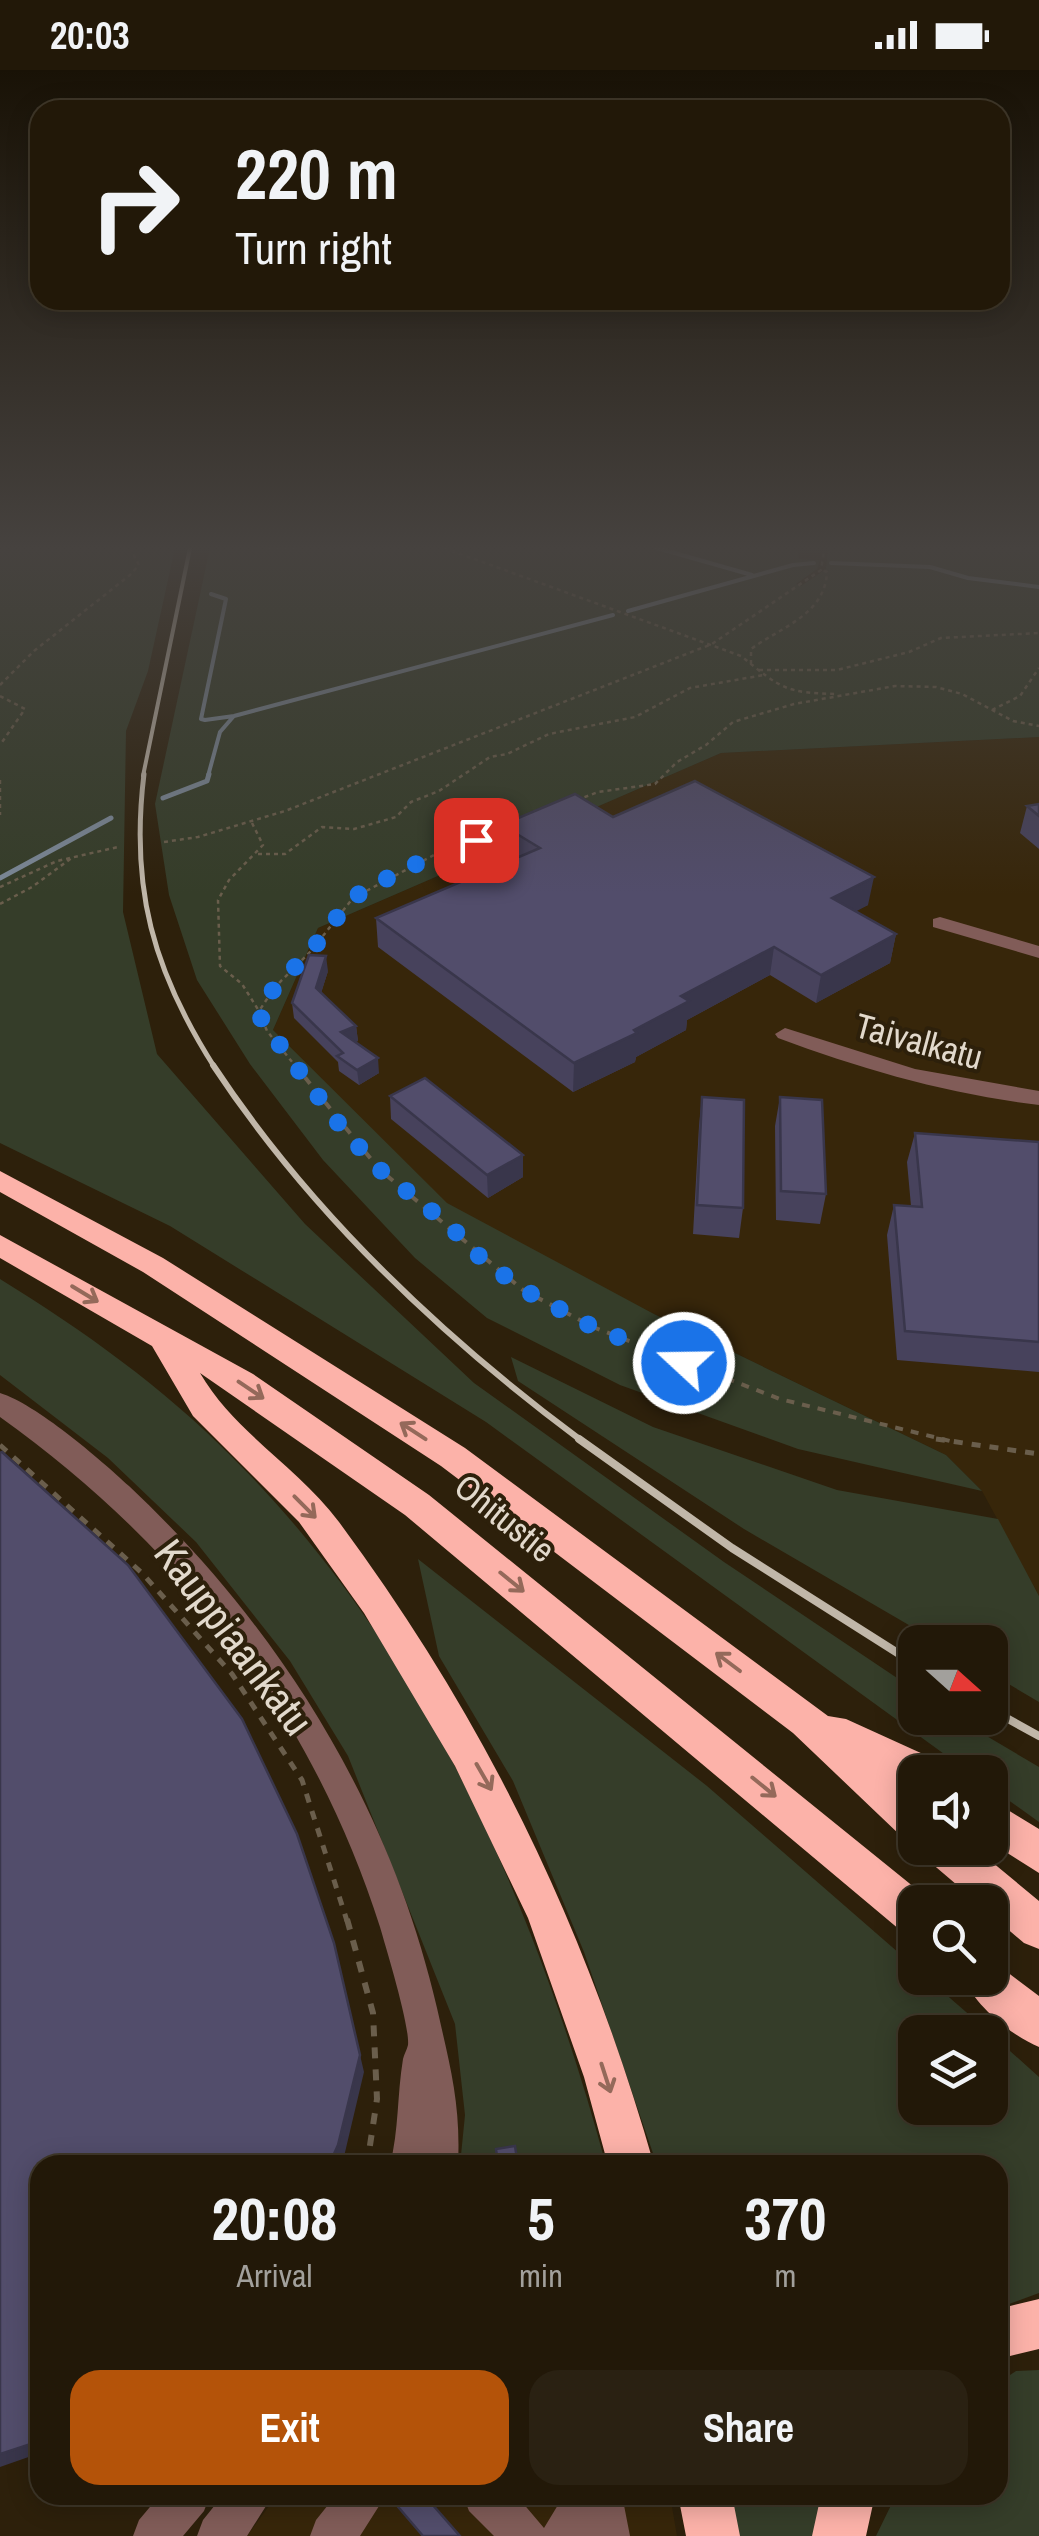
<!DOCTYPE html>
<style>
body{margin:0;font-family:"Archivo Narrow",sans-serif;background:#2a2112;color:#f1f3f6;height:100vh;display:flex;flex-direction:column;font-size:38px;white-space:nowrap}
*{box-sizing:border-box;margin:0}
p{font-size:32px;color:#a2a09c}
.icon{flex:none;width:55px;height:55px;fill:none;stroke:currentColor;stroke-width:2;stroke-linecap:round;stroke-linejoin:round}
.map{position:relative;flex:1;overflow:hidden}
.panel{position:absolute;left:30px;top:2085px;width:978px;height:350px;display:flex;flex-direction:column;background:#221808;border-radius:30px;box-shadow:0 5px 25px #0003,0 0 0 2px #3f3729}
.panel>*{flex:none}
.banner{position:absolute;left:30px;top:30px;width:980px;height:210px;border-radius:30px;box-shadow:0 5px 25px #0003,0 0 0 2px #3f3729;background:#221808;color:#f1f3f6;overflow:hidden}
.needle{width:65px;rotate:111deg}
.buttons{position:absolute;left:898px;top:1555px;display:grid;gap:20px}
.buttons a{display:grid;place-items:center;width:110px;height:110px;border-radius:20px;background:#221808;box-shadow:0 5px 25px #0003,0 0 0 2px #3f3729;font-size:50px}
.pin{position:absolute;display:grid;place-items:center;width:85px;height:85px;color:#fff;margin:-42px;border-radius:20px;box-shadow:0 5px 15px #0006}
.me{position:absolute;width:110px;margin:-55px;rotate:291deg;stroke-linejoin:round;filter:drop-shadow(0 0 8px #0008)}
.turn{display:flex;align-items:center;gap:35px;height:210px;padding:0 40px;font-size:45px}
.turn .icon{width:130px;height:130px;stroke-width:2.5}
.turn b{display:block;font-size:70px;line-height:85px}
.eta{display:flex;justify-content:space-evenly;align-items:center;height:170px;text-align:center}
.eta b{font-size:60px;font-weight:700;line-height:70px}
.button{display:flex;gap:20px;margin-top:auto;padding:20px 40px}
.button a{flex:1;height:115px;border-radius:30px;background:#b45309;color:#fff;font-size:40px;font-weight:700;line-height:115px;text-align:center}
.button a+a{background:#2a2112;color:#f1f3f6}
.status{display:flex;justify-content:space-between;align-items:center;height:70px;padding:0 50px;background:#221808;direction:ltr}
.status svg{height:28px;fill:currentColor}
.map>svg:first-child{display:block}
.built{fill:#37260a}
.green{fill:#353d29}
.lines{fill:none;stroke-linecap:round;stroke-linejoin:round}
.stream-far1{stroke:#7c8998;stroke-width:4}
.stream{stroke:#7c8998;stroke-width:5}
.path-far3{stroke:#6a5e4c;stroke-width:2.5;stroke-dasharray:4 4;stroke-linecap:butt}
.path-far2{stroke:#6a5e4c;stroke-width:4;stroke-dasharray:8 8;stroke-linecap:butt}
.path-far1{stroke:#6a5e4c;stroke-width:5;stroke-dasharray:9 9;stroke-linecap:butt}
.path{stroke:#6a5e4c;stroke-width:6;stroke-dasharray:11 11;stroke-linecap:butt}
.minor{fill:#815c58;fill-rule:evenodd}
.highway{fill:#fcb2a9;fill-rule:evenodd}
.rail-far3{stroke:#c1b7a9;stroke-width:4}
.rail-far2{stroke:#c1b7a9;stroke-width:5}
.rail-far1{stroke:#c1b7a9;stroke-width:6}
.rail{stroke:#c1b7a9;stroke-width:8}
.wall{fill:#47425c}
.shaded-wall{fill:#39364b}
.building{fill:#524d6b;stroke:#39364b;stroke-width:2.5}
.oneway{stroke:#94695a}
.route{stroke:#1a73e8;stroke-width:18;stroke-dasharray:0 32.4}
.labels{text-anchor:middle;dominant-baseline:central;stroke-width:8;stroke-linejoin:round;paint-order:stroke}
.street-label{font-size:35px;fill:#e2d9cc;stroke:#2d200b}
.near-street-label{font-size:42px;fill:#e2d9cc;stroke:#2d200b}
</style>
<div class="status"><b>20:03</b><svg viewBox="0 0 49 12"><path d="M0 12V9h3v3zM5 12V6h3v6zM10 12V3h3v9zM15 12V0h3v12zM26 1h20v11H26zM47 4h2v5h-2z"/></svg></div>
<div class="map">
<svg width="1039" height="2466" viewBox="0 0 1039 2466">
<rect width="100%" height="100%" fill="#2d200b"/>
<path class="built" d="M1039,667V1526L982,1421L946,1385L654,1244L420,1124L273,960L318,858L721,683Z
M277,2425H670L677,2466H247Z"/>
<path class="green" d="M0,478H175L148,601L126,661L123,842L157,984L305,1154L474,1313L724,1492L915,1620V1648H956L1039,1697V1752L990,1717V1702H969L486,1352L170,1156L0,1073Z
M210,478H798L799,489L820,490L817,499L796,514L801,516L826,499L828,478H1039V667L721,683L318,858L273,960L447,1133L654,1244L946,1385L982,1421L798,1379L620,1315L487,1248L415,1188L323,1090L250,994L197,910L169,825L155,734Z
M0,1209C83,1260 164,1318 233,1388C425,1579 536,1837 606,2095H460L465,2045L455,1954L348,1686L290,1591L196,1472L108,1388L0,1305Z
M511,1287L653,1357L837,1420L998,1449L1039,1526V1632L990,1603V1572H938L744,1459L518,1311Z
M418,1489L707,1716L915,1897V1908H927L989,1962H915V2038H990V1963L1039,2007V2223L998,2238V2095H657L584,1882L513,1711L439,1586Z
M1039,2300V2466H876L896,2425H998V2313L1016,2301Z
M731,2425H826L816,2466H739Z"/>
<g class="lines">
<path class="stream-far1" d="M657,478L752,505
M831,493L930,497L968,508L1039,517
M211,524L226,529L201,649L205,650L234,646L613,545
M628,541L793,495L814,493
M208,706L220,662L233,647"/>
<path class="stream" d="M163,728L207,711L209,704
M0,808L111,748"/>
<path class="path-far3" d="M267,478H300
M444,478L741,586C782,619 785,623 838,624
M751,594V579C781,557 825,545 827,502L822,500
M759,600H837L909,582L941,568L1039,563
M0,615L34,581L130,505L139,495L130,478
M0,626L25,639L0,675
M992,640L1020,626L1039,598
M0,710V745
M577,730L598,722L655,714L677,692L706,675L733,652L794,634L895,616L936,617L962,624L1013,651L1039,656
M252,753L263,775L229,810L218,830L220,896L242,914L259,941
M164,772L198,767L285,741L712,574L821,500L824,481
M258,784H285L322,757L354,759L396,747L411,732L439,721L490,687L507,684L549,664L635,647L690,618L764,605
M0,817L57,791L118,777
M0,834L32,817L73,787
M297,998L267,961L259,941L275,917L311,881L353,828L434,785L504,760"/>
<path class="path-far2" d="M295,995L379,1099L523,1220L593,1257L780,1329L950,1371"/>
<path class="path-far1" d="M936,1369L1039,1384
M0,1375L142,1503L232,1604L302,1710L347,1851"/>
<path class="path" d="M347,1849L373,1943L377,2029L367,2095"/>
<path class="minor" d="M940,847L1039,876V888L933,857V849Z
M785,958L915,999L1039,1021V1035C949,1024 863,1000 778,968L775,964Z
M0,1323C36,1334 100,1389 129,1416C280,1558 390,1735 437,1938C450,1996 461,2034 458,2095H390C399,2060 397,2025 403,1989C404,1984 407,1980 408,1975C410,1956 386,1878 380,1857C312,1643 181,1477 0,1347Z
M160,2425H210L204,2441L183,2466H133L139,2450Z
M223,2425H273L247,2466H197L203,2450Z
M336,2425H386L360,2466H310L316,2450Z
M463,2425H516L544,2458L564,2425H622L630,2466H494L469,2441Z"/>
<path class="highway" d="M0,1101L163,1188L465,1378L828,1646L846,1649L934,1689L939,1702H915V1719L901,1713L915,1725V1772L901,1766L793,1663L441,1396L143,1202L0,1122Z
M0,1165L253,1304L429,1425L930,1830L915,1832V1866L900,1860L405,1445L200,1303C235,1363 298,1397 339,1452C487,1652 586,1857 654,2095H608L584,2007L528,1848L455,1696L364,1543L299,1452L193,1346L152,1276L0,1188Z
M990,1729L1039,1759V1803L990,1772Z
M924,1778H975L1039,1831V1879L1024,1873L990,1844V1832H977L930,1792Z
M990,1889L1039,1926V1977C1012,1966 974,1935 964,1908H990Z
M1039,2229V2279L998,2289V2239Z
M678,2425H732L740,2466H686Z
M821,2425H875L866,2466H812Z"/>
<path class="rail-far3" d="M143,706L190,478"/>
<path class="rail-far2" d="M144,704C130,818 153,901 215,998"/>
<path class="rail-far1" d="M213,995C310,1142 442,1267 582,1371"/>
<path class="rail" d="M579,1369L732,1478L915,1594
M990,1639L1039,1666"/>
</g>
<path class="wall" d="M1039,734V779L1020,763L1027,736Z
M613,747L868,835L855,841L896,864L890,893L816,933L770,905L687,950L686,960L636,987L635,992L573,1022L378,877L376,848L513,789L502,782V755Z
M328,901L321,923L356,956L358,971L355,972L379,1003L359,1015L339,1001L338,992L294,948L292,933Z
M390,1026L523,1085V1107L488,1128L391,1049Z
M702,1027L743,1138L739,1168L693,1164L699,1056Z
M780,1027L826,1124L820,1154L776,1150L775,1056Z
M915,1063L1039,1072V1302L897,1290L887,1165L894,1135L911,1136L907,1092Z"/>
<path class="shaded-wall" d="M874,807L868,835L827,857L832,828Z
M896,864L890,893L816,933L821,905Z
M774,877L770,905L687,950L686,960L636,987L635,992L573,1022L574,993L634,960L681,926Z
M326,886L328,901L318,933L316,918Z
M356,956L358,971L342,977L341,962Z
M378,988L379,1003L359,1015L357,1000Z
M523,1085V1107L488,1128L487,1105Z
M334,1873L364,2002L342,2095H329Z
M40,2371V2383L0,2397V2384Z"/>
<path class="building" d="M695,711L874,807L832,828L896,864L821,905L774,877L681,926L689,931L634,960L637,963L574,993L376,848L540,778L502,755L575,724L613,747Z
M1039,734V746L1027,736Z
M309,885L326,886L316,918L356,956L341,962L378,988L357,1000L337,986L343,983L292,933Z
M425,1008L523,1085L487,1105L390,1026Z
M702,1027L744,1030L743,1138L697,1135Z
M780,1027L822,1030L826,1124L781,1121Z
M915,1063L1039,1072V1272L905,1261L894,1135L922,1137Z
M2,1382L128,1495L242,1649L297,1764L334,1873L360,1985L338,2075L329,2095H40V2371L0,2384V1383Z
M515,2076L518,2095H498L496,2079Z
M388,2425H424L460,2466H423Z"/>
<defs><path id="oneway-shaft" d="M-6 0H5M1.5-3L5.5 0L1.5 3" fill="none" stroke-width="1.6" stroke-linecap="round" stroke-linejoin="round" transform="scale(2.5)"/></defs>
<g class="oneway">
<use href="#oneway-shaft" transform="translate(85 1224) rotate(31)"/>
<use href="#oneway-shaft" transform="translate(251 1320) rotate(34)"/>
<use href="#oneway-shaft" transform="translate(413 1361) rotate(-147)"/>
<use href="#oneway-shaft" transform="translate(305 1437) rotate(45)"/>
<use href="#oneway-shaft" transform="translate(512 1512) rotate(39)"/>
<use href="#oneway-shaft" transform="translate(728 1592) rotate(-143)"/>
<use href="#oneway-shaft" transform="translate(484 1707) rotate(60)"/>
<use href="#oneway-shaft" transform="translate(764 1717) rotate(39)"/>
<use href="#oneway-shaft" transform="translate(606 2008) rotate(72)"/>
</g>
<linearGradient id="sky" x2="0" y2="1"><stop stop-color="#191206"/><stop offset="0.58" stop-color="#46423f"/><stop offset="1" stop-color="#46423f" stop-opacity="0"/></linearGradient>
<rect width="1039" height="824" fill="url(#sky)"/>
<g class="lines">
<path class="route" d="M476,770L404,799L352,828L311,881L275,917L259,941L262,951L342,1058L379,1099L448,1154L483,1190L524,1220L593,1257L684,1293"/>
</g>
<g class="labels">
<g class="street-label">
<text transform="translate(919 971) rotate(15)">Taivalkatu</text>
<text transform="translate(505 1448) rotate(39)">Ohitustie</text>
</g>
<g class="near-street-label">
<text transform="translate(234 1567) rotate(53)">Kauppiaankatu</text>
</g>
</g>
</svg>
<div class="buttons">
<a><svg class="needle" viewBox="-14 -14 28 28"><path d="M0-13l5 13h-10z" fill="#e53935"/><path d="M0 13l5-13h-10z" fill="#a2a09c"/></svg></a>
<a><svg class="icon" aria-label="sound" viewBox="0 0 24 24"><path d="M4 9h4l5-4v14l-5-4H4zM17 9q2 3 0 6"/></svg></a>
<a><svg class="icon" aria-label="search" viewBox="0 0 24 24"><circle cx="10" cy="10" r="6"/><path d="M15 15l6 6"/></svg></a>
<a><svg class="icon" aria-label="layers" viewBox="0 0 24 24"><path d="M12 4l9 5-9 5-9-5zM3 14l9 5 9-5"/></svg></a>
</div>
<div class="pin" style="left:476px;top:770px;background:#d93025"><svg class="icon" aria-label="arrive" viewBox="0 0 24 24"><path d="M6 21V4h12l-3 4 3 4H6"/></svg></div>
<svg class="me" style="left:684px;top:1293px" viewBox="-20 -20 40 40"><circle r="17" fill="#1a73e8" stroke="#fff" stroke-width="3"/><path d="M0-11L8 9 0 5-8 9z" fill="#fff"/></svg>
<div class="banner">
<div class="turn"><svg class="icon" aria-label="right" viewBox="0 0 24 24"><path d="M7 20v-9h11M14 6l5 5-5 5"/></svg><div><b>220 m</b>Turn right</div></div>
</div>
<section class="panel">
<div class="eta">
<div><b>20:08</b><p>Arrival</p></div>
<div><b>5</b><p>min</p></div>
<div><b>370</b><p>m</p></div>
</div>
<div class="button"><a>Exit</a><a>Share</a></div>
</section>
</div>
